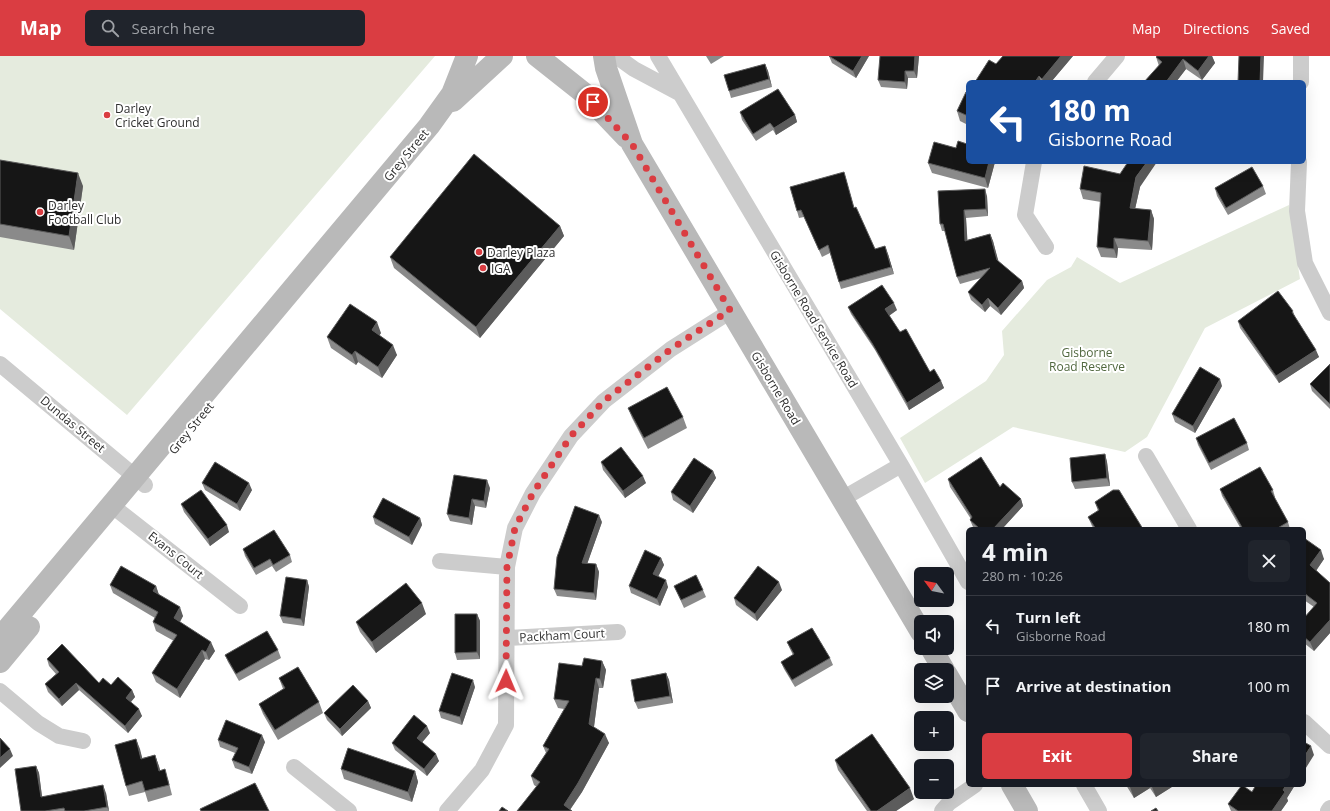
<!DOCTYPE html>
<meta charset="utf-8">
<style>
body{margin:0;font-family:"Open Sans",sans-serif;background:#20242c;color:#f1f3f6;height:100vh;display:flex;flex-direction:column;font-size:15px;white-space:nowrap}
*{box-sizing:border-box;margin:0}
p{font-size:13px;color:#9ea1a6}
.icon{flex:none;width:22px;height:22px;fill:none;stroke:currentColor;stroke-width:2;stroke-linecap:round;stroke-linejoin:round}
.map{position:relative;flex:1;overflow:hidden}
.panel{position:absolute;left:966px;top:471px;width:340px;height:260px;display:flex;flex-direction:column;background:#171b24;border-radius:6px;box-shadow:0 4px 16px #0002}
.panel>*{flex:none}
.top-card{position:absolute;left:966px;top:24px;width:340px;height:84px;border-radius:6px;box-shadow:0 4px 16px #0002;background:#1a4fa0;color:#fff;overflow:hidden}
.needle{width:26px;rotate:302deg}
.controls{position:absolute;left:914px;top:511px;display:grid;gap:8px}
.controls a{display:grid;place-items:center;width:40px;height:40px;border-radius:6px;background:#171b24;box-shadow:0 4px 16px #0002;font-size:20px}
.pin{position:absolute;display:grid;place-items:center;width:34px;height:34px;color:#fff;margin:-17px;border:2px solid #fff;border-radius:50%;box-shadow:0 1px 4px #0007}
.me{position:absolute;width:44px;margin:-22px;rotate:1deg;stroke-linejoin:round;filter:drop-shadow(0 0 3px #0008)}
.turn{display:flex;align-items:center;gap:14px;height:84px;padding:0 16px;font-size:18px}
.turn .icon{width:52px;height:52px;stroke-width:2.5}
.turn b{display:block;font-size:28px;line-height:34px}
.round{display:grid;place-items:center;flex:none;width:42px;height:42px;border-radius:6px;background:#20242c}
.headline{display:flex;align-items:center;justify-content:space-between;height:68px;padding:0 16px}
h1{font-size:24px;font-weight:700;line-height:30px}
.button{display:flex;gap:8px;margin-top:auto;padding:8px 16px}
.button a{flex:1;height:46px;border-radius:6px;background:#da3d42;color:#fff;font-size:16px;font-weight:700;line-height:46px;text-align:center}
.button a+a{background:#20242c;color:#f1f3f6}
ul{padding:0;list-style:none}
li{display:flex;align-items:center;gap:12px;height:60px;padding:0 16px;border-top:1px solid #363941}
li div{flex:1}
li b{display:block;font-size:15px}
li em{font-style:normal}
header{display:flex;align-items:center;gap:24px;box-sizing:border-box;height:56px;padding:0 20px;background:#da3d42;color:#fff}
header strong{font-size:19px}
nav{display:flex;gap:22px;margin-inline-start:auto;font-size:14px}
.search{width:280px;height:36px;background:#20242c;display:flex;align-items:center;gap:10px;box-sizing:border-box;padding:0 14px;border-radius:6px;color:#9ea1a6;font-size:15px}
.map>svg:first-child{display:block}
.green{fill:#e5ebde}
.lines{fill:none;stroke-linecap:round;stroke-linejoin:round}
.street{stroke:#ccc;stroke-width:16}
.secondary{stroke:#b9b9b9;stroke-width:22}
.wall{fill:#8a8a8a}
.shaded-wall{fill:#5c5c5c}
.building{fill:#161616;stroke:#5c5c5c}
.route{stroke:#da3d42;stroke-width:7;stroke-dasharray:0 12.6}
.poi-dot{fill:#da3d42;stroke:#fff;stroke-width:1.5}
.labels{text-anchor:middle;dominant-baseline:central;stroke-width:4;stroke-linejoin:round;paint-order:stroke}
.poi-label{font-size:12px;fill:#2f2f2f;stroke:#fff;text-anchor:start}
.street-label{font-size:12px;fill:#2f2f2f;stroke:#fff}
.park-label{font-size:12px;fill:#51683f;stroke:#fff}
</style>
<header>
<strong>Map</strong>
<div class="search"><svg class="icon" aria-label="search" viewBox="0 0 24 24"><circle cx="10" cy="10" r="6"/><path d="M15 15l6 6"/></svg>Search here</div>
<nav><a>Map</a><a>Directions</a><a>Saved</a></nav>
</header>
<div class="map">
<svg width="1330" height="755" viewBox="0 0 1330 755">
<rect width="100%" height="100%" fill="#fff"/>
<path class="green" d="M0,0H435L127,359L0,253Z
M1289,149L1300,223L1205,272L1147,381L1125,396L1013,371L925,427L900,382L986,325L1004,299L1002,275L1047,224L1071,211L1077,201L1120,227Z"/>
<g class="lines">
<path class="street" d="M616,0L634,13L679,37
M658,0L901,409L968,526
M1095,26L1117,0
M1301,26V0
M1034,106L1025,159L1046,191
M1299,106L1297,155L1305,207L1330,257
M0,308L145,429
M1146,400L1189,473
M842,443L901,409
M111,449L240,550
M440,505L507,511
M507,582L618,576
M0,635L38,667L59,680L83,685
M1304,666L1330,690
M294,711L349,755
M1084,729L1099,755
M447,755L482,714L506,669L507,511L515,472L533,437L571,380L604,345L671,293L731,255
M942,755L949,747L975,729
M1328,755L1330,752"/>
<path class="secondary" d="M537,0L585,38L626,81
M604,0L606,12L632,88L921,576
M453,45L502,0
M0,582L429,70L452,38L467,0
M931,592L944,614
M0,606L29,571
M947,619L968,655
M1012,729L1027,755"/>
</g>
<path class="wall" d="M706,0H724L711,8Z
M829,0H869L856,22L832,7Z
M919,0L917,22H908L907,33L881,31L878,24Z
M1003,0H1073L1051,26H975L996,8Z
M1157,0H1212L1215,7L1202,24L1186,13L1176,26H1144L1159,10L1156,1Z
M765,8L768,15L772,31L731,42L729,35Z
M968,37V69L960,65L957,55Z
M740,56L795,59L797,66L776,79L773,74L756,85L742,64Z
M956,92L995,106L988,132L932,117L928,107Z
M0,104L83,130L74,194L0,181Z
M844,116L854,152L875,193L888,198L894,218L841,233L830,197L822,201L804,161L799,162L797,155Z
M1263,130L1266,138L1228,159L1217,140L1215,132Z
M1140,131L1135,153L1151,154L1154,163L1152,194L1118,192L1117,202L1101,201L1097,191L1101,146L1083,143L1080,133Z
M987,140L988,160L966,162L967,184L990,178L993,185L998,205L1022,225L1024,232L1001,259L990,250L985,256L971,244L968,236L981,222L960,228L957,221L945,175H942L940,168Z
M560,170L564,180L480,282L394,212L390,201Z
M848,251L897,254L889,260L900,276L930,316L941,325L944,332L909,354L875,294L851,258Z
M1293,255L1295,261L1319,301L1279,327L1240,272L1238,265Z
M381,277L379,279L397,299L382,322L358,306L356,309L331,292L327,281Z
M1330,308V353L1312,335L1310,328Z
M1222,330L1195,377L1175,366L1172,358Z
M628,352L683,361L687,372L648,393L632,362Z
M1196,382L1247,387L1249,394L1211,414L1198,389Z
M1105,398L1107,406L1110,430L1075,433L1072,426Z
M601,406L646,427L625,442L603,414Z
M713,415L716,422L693,457L673,444L671,436Z
M948,423L1000,431L1021,443L1023,450L1002,473H974L973,471L970,464L971,463L950,431Z
M202,427L252,434L240,455L205,434Z
M490,432L486,452L475,450L472,469L450,465L447,458Z
M1220,433L1273,434L1275,441L1274,442L1288,466L1290,473H1241L1222,440Z
M1095,446L1143,473H1094L1092,470L1088,461L1098,455Z
M181,448L229,476L210,490L184,456Z
M373,461L420,462L422,469L412,489L375,468Z
M602,466L587,508H596L599,516L596,544L557,540L554,533Z
M1304,482L1324,503L1316,514L1330,527V577L1314,595L1304,587V562L1314,551L1304,544Z
M243,493L290,499L292,506L276,516L272,510L256,519L245,500Z
M661,502L664,509L658,520L668,531L660,550L631,537L629,530Z
M307,524L309,531L304,570L283,567L280,560Z
M110,529L156,530L159,539L183,560L180,566L215,595L209,604L205,603L180,642L156,626L152,617L174,585L156,575L153,566L155,562L113,537Z
M674,530L703,534L706,541L684,552Z
M782,534L757,565L736,549L734,542Z
M426,558L376,597L360,576L356,566Z
M477,558L480,565V603L457,604L455,597Z
M787,586L830,602L833,609L795,631L784,613L781,606L793,599L790,593Z
M278,594L281,602L239,625L228,606L225,599Z
M47,603L99,627L111,629L132,634L135,641L131,646L142,660L128,677L79,634L62,650L48,636L45,628L56,618L49,610Z
M602,605L606,614L603,632H599L594,671L609,687L582,736L570,754L534,729L531,720L546,697L543,690L564,653L558,652L554,643L582,610Z
M666,617L669,624L673,647L638,653L635,646Z
M279,622L319,646L323,657L278,684L263,658L259,648L283,633Z
M475,631L462,669L441,662L439,655Z
M368,645L371,652L342,680L327,664L324,657Z
M430,677L422,686L439,705L427,720L395,694L392,687Z
M136,683L142,702L155,699L160,714L168,723L172,739L148,746L145,736L129,740L126,730Z
M218,684L265,686L252,718L235,712L232,704L235,697L220,691Z
M835,704L914,743L896,755H867L838,714Z
M36,710L39,717L42,741L106,737L109,755H21Z
M341,713L415,715L418,726L412,746L344,723Z
M1126,729H1175L1156,741L1150,732L1134,742Z
M1256,729H1295L1287,742L1288,745L1281,755H1231L1228,748L1252,736Z"/>
<path class="shaded-wall" d="M862,0H869L856,22L853,15Z
M915,0H919L917,22L914,15Z
M1061,0H1073L1051,26H1044L1042,23Z
M1209,0H1212L1215,7L1202,24L1198,15Z
M1261,0H1264L1263,26H1260Z
M1183,3L1186,13L1176,26H1166Z
M765,8L768,15L772,31L769,23Z
M905,15L908,22L907,33L905,26Z
M1039,20L1041,26H1035Z
M795,59L797,66L776,79L774,72Z
M989,106H995L988,132L985,122Z
M1147,106H1157L1140,131L1133,162L1130,152L1136,121Z
M78,117L83,130L74,194L69,180Z
M985,133L987,140L988,160L986,153Z
M964,154L966,162L968,192L965,185Z
M1151,154L1154,163L1152,194L1148,185Z
M560,170L564,180L480,282L476,271Z
M990,178L993,185L1000,211L997,204Z
M1114,182L1118,192L1117,202L1114,193Z
M885,190L888,198L894,218L891,211Z
M1022,225L1024,232L1001,259L998,252Z
M988,242L990,250L985,256L982,249Z
M894,247L897,254L887,261L885,253Z
M377,266L381,277L376,285L372,274Z
M393,289L397,299L382,322L378,311Z
M1316,294L1319,301L1279,327L1276,320Z
M355,295L358,306L356,309L352,299Z
M1220,323L1222,330L1195,377L1193,370Z
M941,325L944,332L909,354L907,347Z
M1105,398L1107,406L1110,430L1107,422Z
M713,415L716,422L693,457L690,450Z
M643,420L646,427L625,442L623,435Z
M487,424L490,432L486,452L484,445Z
M249,427L252,434L240,455L237,448Z
M472,443L475,450L472,469L469,462Z
M1021,443L1023,450L1002,473H993Z
M599,459L602,466L585,514L582,507Z
M420,462L422,469L412,489L409,481Z
M227,469L229,476L210,490L208,483Z
M1321,494L1324,503L1314,518L1310,509Z
M661,502L664,509L656,525L653,518Z
M596,508L599,516L596,544L594,537Z
M307,524L309,531L304,570L301,563Z
M666,524L668,531L660,550L657,543Z
M779,526L782,534L757,565L755,558Z
M156,530L159,539L153,535Z
M422,547L426,558L376,597L372,586Z
M180,551L183,560L177,571L174,562Z
M477,558L480,565V603L477,596Z
M1330,564V577L1314,595L1310,586Z
M211,586L215,595L209,604L206,596Z
M202,594L205,603L180,642L177,633Z
M602,605L606,614L603,632L600,623Z
M666,617L669,624L673,647L670,640Z
M596,622L599,632L593,678L589,668Z
M473,624L475,631L462,669L460,661Z
M76,627L79,634L62,650L59,643Z
M132,634L135,641L128,649L126,642Z
M368,645L371,652L342,680L340,673Z
M139,653L142,660L128,677L125,670Z
M427,670L430,677L420,689L417,682Z
M605,678L609,687L582,736L569,755L564,749Z
M262,679L265,686L252,718L249,711Z
M136,683L140,693L145,713L141,703Z
M1311,690L1314,699L1304,715V701Z
M10,693L13,700L0,712V702Z
M436,698L439,705L427,720L424,713Z
M155,699L159,710L163,725L159,715Z
M36,710L39,717L43,748L41,741Z
M415,715L418,726L412,746L408,736Z
M103,729L106,737L109,755L107,751Z
M1134,729H1149L1150,732L1134,742L1130,731Z
M1154,729H1175L1156,741L1152,731Z
M1286,729H1295L1287,742L1288,745L1281,755H1272Z
M910,732L914,743L896,755H877Z"/>
<path class="building" d="M829,0H862L853,15Z
M880,0H915L914,15H905V26L878,24Z
M1003,0H1061L1042,23L1039,20L1035,26H975L989,4L996,8Z
M1157,0H1209L1198,15L1183,3L1166,26H1144L1162,6L1156,1Z
M1239,0H1261L1260,26H1238Z
M765,8L769,23L729,35L724,19Z
M778,33L795,59L774,72L770,67L753,78L740,56Z
M966,36L968,37V60L957,55Z
M958,85L967,88L968,85V106H989L985,122L928,107L934,86L956,92Z
M474,98L560,170L476,271L390,201Z
M0,104L78,117L69,180L0,168Z
M1128,106H1147L1136,121L1130,152L1151,154L1148,185L1114,182V193L1097,191L1101,137L1080,133L1084,110L1120,118Z
M1252,111L1263,130L1226,152L1215,132Z
M844,116L854,152L856,151L875,193L885,190L891,211L839,226L828,189L819,194L801,154L797,155L790,131Z
M985,133L986,153L964,154L965,185L990,178L997,204L1022,225L998,252L988,242L982,249L968,236L990,212L957,221L943,168H940L938,135Z
M882,229L894,247L885,253L900,276L906,273L930,316L934,313L941,325L907,347L872,287L848,251Z
M1278,235L1293,255L1292,256L1316,294L1276,320L1238,265Z
M350,248L377,266L372,274L393,289L378,311L355,295L352,299L327,281Z
M1330,308V348L1310,328Z
M1200,311L1220,323L1193,370L1172,358Z
M667,331L683,361L644,382L628,352Z
M1234,362L1247,387L1209,407L1196,382Z
M621,391L643,420L623,435L601,406Z
M1105,398L1107,422L1072,426L1070,402Z
M981,401L1000,431L1003,427L1021,443L993,473H980L970,464L972,461L948,423Z
M694,402L713,415L690,450L671,436Z
M215,406L249,427L237,448L202,427Z
M1260,411L1273,434L1271,435L1288,466L1276,473H1243L1220,433Z
M454,419L487,424L484,445L472,443L469,462L447,458Z
M201,434L227,469L208,483L181,448Z
M1113,434H1119L1143,473H1096L1088,461L1099,454L1095,446Z
M383,442L420,462L409,481L373,461Z
M575,450L599,459L582,507L596,508L594,537L554,533L557,501Z
M274,474L290,499L273,509L270,503L254,512L243,493Z
M1304,482L1321,494L1310,509L1330,527V564L1310,586L1304,581V562L1317,547L1304,537Z
M645,494L661,502L653,518L666,524L657,543L629,530Z
M121,510L156,530L153,535L180,551L174,562L211,586L206,596L202,594L177,633L152,617L177,579L153,566L158,556L110,529Z
M758,510L779,526L755,558L734,542Z
M696,519L703,534L681,544L674,530Z
M286,521L307,524L301,563L280,560Z
M406,527L422,547L372,586L356,566Z
M455,558H477V596L455,597Z
M812,572L830,602L792,624L781,606L794,598L787,586Z
M267,575L278,594L236,618L225,599Z
M62,588L99,627L103,622L111,629L118,621L132,634L126,642L139,653L125,670L76,627L59,643L45,628L59,616L47,603Z
M584,602L602,605L600,623L596,622L589,668L605,678L578,727L564,749L572,755H517L540,726L531,720L549,693L543,690L569,645L554,643L559,607L582,610Z
M298,611L319,646L275,674L259,648L285,632L279,622Z
M452,617L473,624L460,661L439,655Z
M666,617L670,640L635,646L631,624Z
M353,629L368,645L340,673L324,657Z
M414,659L427,670L417,682L436,698L424,713L392,687Z
M226,664L262,679L249,711L232,704L238,692L218,684Z
M872,678L910,732L877,755H871L835,704Z
M0,682L10,693L0,702Z
M136,683L141,703L155,699L159,715L165,713L169,729L145,735L142,725L126,730L115,689Z
M1304,686L1311,690L1304,701Z
M348,692L415,715L408,736L341,713Z
M36,710L41,741L103,729L107,751L84,755H65L64,752L45,755H21L15,713Z
M255,727L269,755H201L200,753Z
M1128,729H1134L1130,731Z
M1242,729L1252,736L1256,729H1286L1283,734L1285,736L1272,755H1238L1228,748Z
M502,751L508,755H499Z
M1156,752L1158,755H1151Z"/>
<g class="lines">
<path class="route" d="M506,625L507,511L515,472L533,437L571,380L604,345L671,293L730,254L632,88L593,46"/>
</g>
<g class="poi-dot">
<circle cx="107" cy="59" r="4"/>
<circle cx="40" cy="156" r="4"/>
<circle cx="479" cy="196" r="4"/>
<circle cx="483" cy="212" r="4"/>
</g>
<g class="labels">
<g class="poi-label">
<text x="115" y="52">Darley<tspan x="115" dy="14">Cricket Ground</tspan></text>
<text x="48" y="149">Darley<tspan x="48" dy="14">Football Club</tspan></text>
<text x="487" y="196">Darley Plaza</text>
<text x="491" y="212">IGA</text>
</g>
<g class="street-label">
<text transform="translate(406 99) rotate(-51)">Grey Street</text>
<text transform="translate(814 263) rotate(59)">Gisborne Road Service Road</text>
<text transform="translate(776 332) rotate(59)">Gisborne Road</text>
<text transform="translate(73 368) rotate(40)">Dundas Street</text>
<text transform="translate(191 372) rotate(-51)">Grey Street</text>
<text transform="translate(176 499) rotate(39)">Evans Court</text>
<text transform="translate(562 579) rotate(-3)">Packham Court</text>
</g>
<g class="park-label">
<text x="1087" y="296">Gisborne<tspan x="1087" dy="14">Road Reserve</tspan></text>
</g>
</g>
</svg>
<div class="controls">
<a><svg class="needle" viewBox="-14 -14 28 28"><path d="M0-13l5 13h-10z" fill="#e53935"/><path d="M0 13l5-13h-10z" fill="#9ea1a6"/></svg></a>
<a><svg class="icon" aria-label="sound" viewBox="0 0 24 24"><path d="M4 9h4l5-4v14l-5-4H4zM17 9q2 3 0 6"/></svg></a>
<a><svg class="icon" aria-label="layers" viewBox="0 0 24 24"><path d="M12 4l9 5-9 5-9-5zM3 14l9 5 9-5"/></svg></a>
<a>+</a>
<a>−</a>
</div>
<div class="pin" style="left:593px;top:46px;background:#d93025"><svg class="icon" aria-label="arrive" viewBox="0 0 24 24"><path d="M6 21V4h12l-3 4 3 4H6"/></svg></div>
<svg class="me" style="left:506px;top:625px" viewBox="-20 -20 40 40"><path d="M0-17L14 15 0 8-14 15z" fill="#da3d42" stroke="#fff" stroke-width="4"/></svg>
<div class="top-card">
<div class="turn"><svg class="icon" aria-label="left" viewBox="0 0 24 24"><path d="M17 20v-9H6M10 6l-5 5 5 5"/></svg><div><b>180 m</b>Gisborne Road</div></div>
</div>
<section class="panel">
<div class="headline"><div><h1>4 min</h1><p>280 m · 10:26</p></div><a class="round"><svg class="icon" aria-label="close" viewBox="0 0 24 24"><path d="M6 6l12 12M18 6L6 18"/></svg></a></div>
<ul>
<li><svg class="icon" aria-label="left" viewBox="0 0 24 24"><path d="M17 20v-9H6M10 6l-5 5 5 5"/></svg><div><b>Turn left</b><p>Gisborne Road</p></div><em>180 m</em></li>
<li><svg class="icon" aria-label="arrive" viewBox="0 0 24 24"><path d="M6 21V4h12l-3 4 3 4H6"/></svg><div><b>Arrive at destination</b></div><em>100 m</em></li>
</ul>
<div class="button"><a>Exit</a><a>Share</a></div>
</section>
</div>
